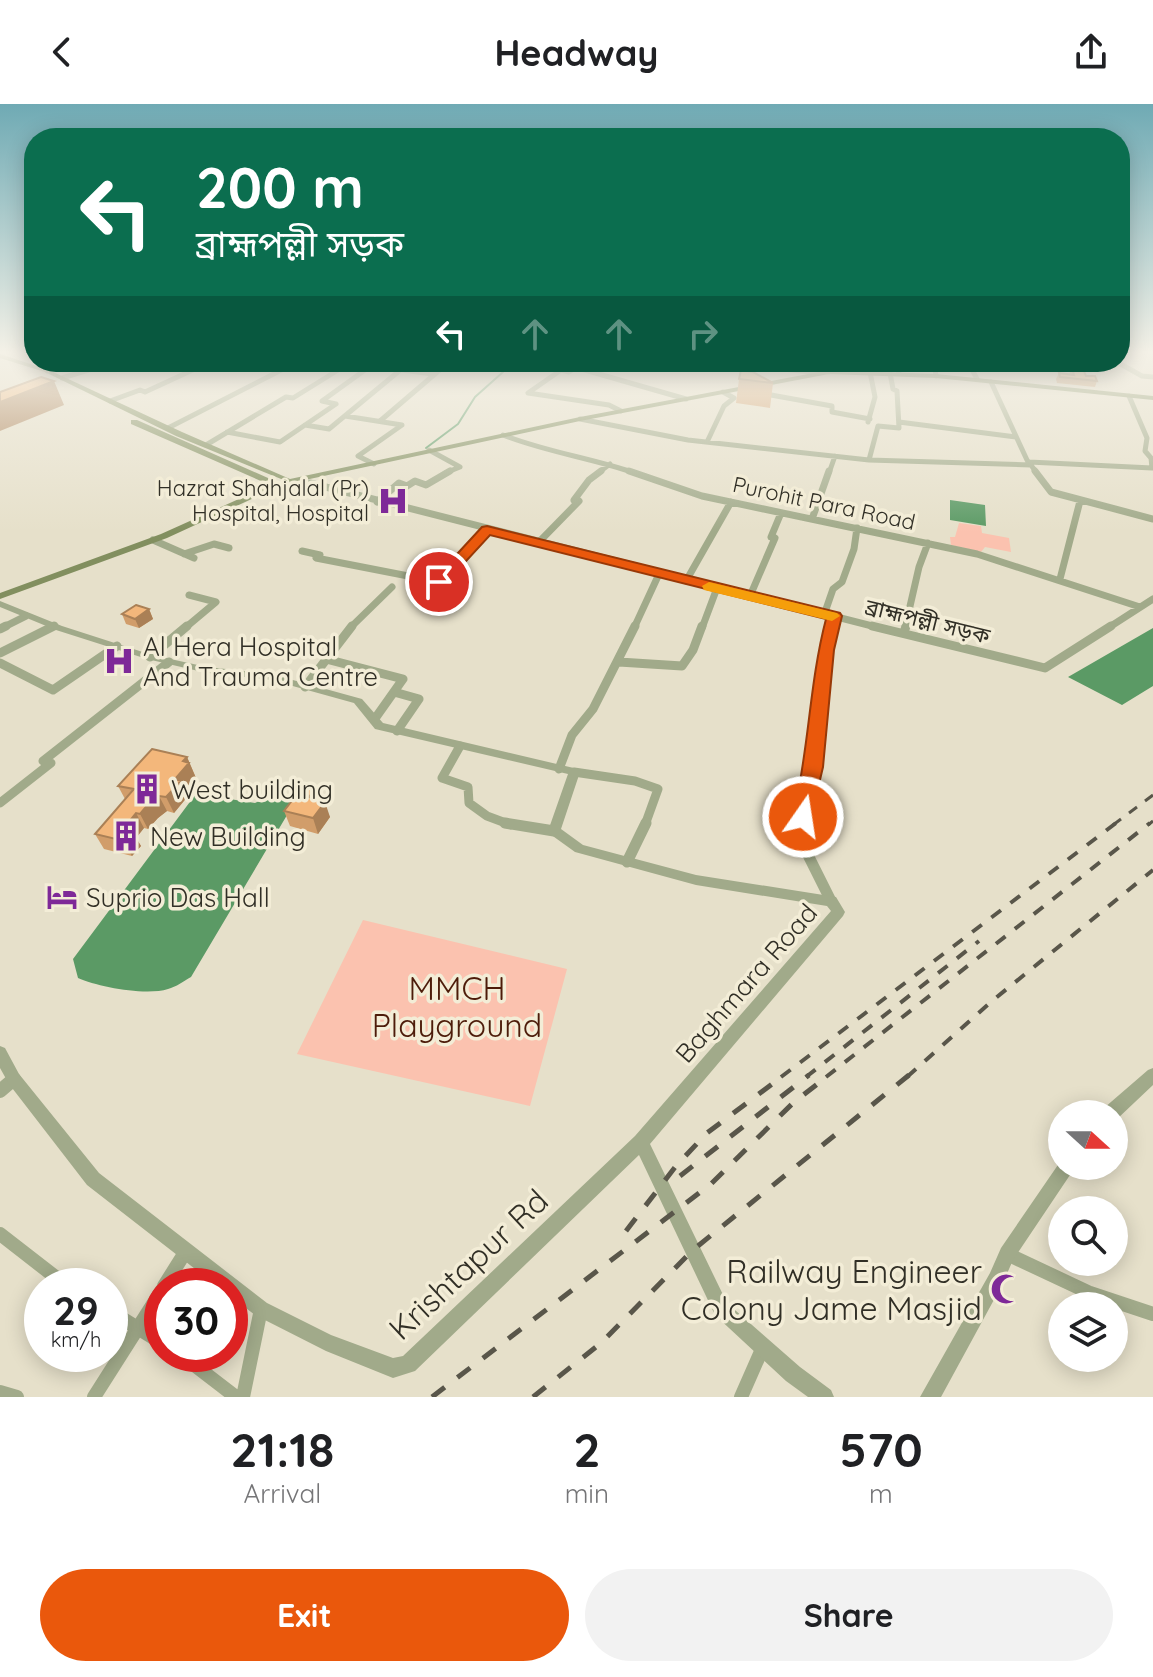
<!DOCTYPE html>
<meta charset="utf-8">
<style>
body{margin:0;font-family:Quicksand,"Noto Sans Bengali",sans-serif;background:#f2f2f2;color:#202124;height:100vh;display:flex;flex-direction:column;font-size:30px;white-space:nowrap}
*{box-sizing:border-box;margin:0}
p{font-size:26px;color:#757577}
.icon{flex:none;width:44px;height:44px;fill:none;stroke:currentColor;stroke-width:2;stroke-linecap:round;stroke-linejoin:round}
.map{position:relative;height:1293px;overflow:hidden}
.sheet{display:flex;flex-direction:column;background:#fff;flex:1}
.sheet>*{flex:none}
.banner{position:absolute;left:24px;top:24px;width:1106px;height:244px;border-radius:32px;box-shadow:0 4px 20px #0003;background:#0b6e4f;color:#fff;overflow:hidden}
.needle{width:52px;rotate:111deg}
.tools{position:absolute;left:1048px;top:996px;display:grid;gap:16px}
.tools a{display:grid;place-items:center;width:80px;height:80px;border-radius:50%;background:#fff;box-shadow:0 4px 20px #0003;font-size:40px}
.speed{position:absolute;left:24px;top:1164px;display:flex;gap:16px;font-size:40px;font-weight:700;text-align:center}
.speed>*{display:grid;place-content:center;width:104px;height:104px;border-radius:50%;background:#fff;box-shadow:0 4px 20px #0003;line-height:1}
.speed small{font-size:20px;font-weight:400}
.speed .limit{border:12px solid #d22;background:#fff;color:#111}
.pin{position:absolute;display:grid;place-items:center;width:68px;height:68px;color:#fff;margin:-34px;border:4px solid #fff;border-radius:50%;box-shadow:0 2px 8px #0007}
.me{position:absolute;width:88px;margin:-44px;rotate:13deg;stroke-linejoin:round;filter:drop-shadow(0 0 6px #0008)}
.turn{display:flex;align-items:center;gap:28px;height:168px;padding:0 40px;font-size:36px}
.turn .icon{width:104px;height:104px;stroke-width:2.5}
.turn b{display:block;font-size:56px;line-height:68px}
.lanes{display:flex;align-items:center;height:76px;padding:0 40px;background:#0003;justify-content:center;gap:40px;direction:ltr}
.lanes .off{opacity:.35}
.eta{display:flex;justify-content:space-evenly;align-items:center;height:136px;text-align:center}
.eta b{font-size:48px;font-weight:800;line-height:56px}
.button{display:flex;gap:16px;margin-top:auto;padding:16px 40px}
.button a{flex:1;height:92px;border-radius:48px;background:#ea580c;color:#fff;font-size:32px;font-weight:800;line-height:92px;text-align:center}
.button a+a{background:#f2f2f2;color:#202124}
header{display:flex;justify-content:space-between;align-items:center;height:104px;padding:0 40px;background:#fff;font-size:36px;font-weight:800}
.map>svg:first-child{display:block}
.green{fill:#fbc2af}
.water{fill:#5b9a65}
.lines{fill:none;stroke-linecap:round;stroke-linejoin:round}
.stream{stroke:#5b9a65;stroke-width:2}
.minor-far4{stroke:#a1aa8a;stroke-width:5}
.minor-far3{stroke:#a1aa8a;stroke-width:7}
.minor-far2{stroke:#a1aa8a;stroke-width:9}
.minor-far1{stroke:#a1aa8a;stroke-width:11}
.minor{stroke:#a1aa8a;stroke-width:14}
.tertiary{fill:#a1aa8a;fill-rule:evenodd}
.secondary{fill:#828f5f;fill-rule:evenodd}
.rail-far2{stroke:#59564a;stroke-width:3;stroke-dasharray:10 10;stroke-linecap:butt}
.rail-far1{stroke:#59564a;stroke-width:4;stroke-dasharray:12 12;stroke-linecap:butt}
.rail{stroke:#59564a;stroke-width:5;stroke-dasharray:16 16;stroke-linecap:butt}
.wall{fill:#d19d6a}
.shaded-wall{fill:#aa8056}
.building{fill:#f3b77b;stroke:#aa8056;stroke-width:2}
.route{fill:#ea580c;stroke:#983908;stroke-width:2}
.slow{fill:#f59e0b}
.labels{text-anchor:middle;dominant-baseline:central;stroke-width:7;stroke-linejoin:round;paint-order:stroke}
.far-poi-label{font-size:22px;fill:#312f26;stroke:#f3edd7;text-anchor:end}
.far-street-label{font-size:22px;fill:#312f26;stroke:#f3edd7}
.poi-label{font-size:26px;fill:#312f26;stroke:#f3edd7;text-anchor:start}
.street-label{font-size:26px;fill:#312f26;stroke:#f3edd7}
.near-park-label{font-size:32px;fill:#4d1c0a;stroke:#f3edd7}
.near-street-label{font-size:32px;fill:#312f26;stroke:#f3edd7}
.near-poi-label{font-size:32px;fill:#312f26;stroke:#f3edd7;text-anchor:end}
</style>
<header><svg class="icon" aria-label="back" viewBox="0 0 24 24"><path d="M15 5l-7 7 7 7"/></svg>Headway<svg class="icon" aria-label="share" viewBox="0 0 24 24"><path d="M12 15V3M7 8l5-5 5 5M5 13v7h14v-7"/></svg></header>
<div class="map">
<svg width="1153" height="1293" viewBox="0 0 1153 1293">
<rect width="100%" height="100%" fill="#e6e0ca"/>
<path class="green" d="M959,419L981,422L982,429L1009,434L1011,448L985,443L981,448L951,441L950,433H955Z
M363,816L567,865L530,1002L297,950Z"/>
<path class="water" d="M950,396L985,401L986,422L950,416Z
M1153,524V582L1122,601L1068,573Z
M198,687L204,691L255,699L274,690L289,693L293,701L191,873C184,877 176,883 168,885C146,892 98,883 78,874L73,855Z"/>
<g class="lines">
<path class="stream" d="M426,344L458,320L475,293L503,268L498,258"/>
<path class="minor-far4" d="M557,258L686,295
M720,258L820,269
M826,258L829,268
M894,258L899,269
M934,258L936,272
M968,258L977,275
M1117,258L1142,272L1153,273
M577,263L569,268L561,266L528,289L609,301L621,307
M402,266L433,270
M47,267L72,258
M62,274L115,258
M991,278L1027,356L1037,369
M760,289L832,302V308L870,315
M110,297L140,286L145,288L210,258
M345,312L402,321L358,352L374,360
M580,315L688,336L869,356L1031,361
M380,317L449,258
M868,318L875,293L870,268
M899,318L1016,333
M305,321L329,325L410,258
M168,324L297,258
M227,328L280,338L336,300L322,297L376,258
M503,331C546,348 591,354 635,369
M707,338L724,302L734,294L723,288
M206,341L286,293L293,294L351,258
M429,346L460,363L445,369
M869,356L878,322L899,324L897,287L893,285L890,269
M1029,358L1152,364L1151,354L1145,347L1147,334L1129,292
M598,369L610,360
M829,369L835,352"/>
<path class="minor-far3" d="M629,367L702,392L977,450L1140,503
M1035,367L1051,388L1153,415
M290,380L310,379L880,524
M377,398L399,379L407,382L415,377L426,381L450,367
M812,415L829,367
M153,436L194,454
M538,439L579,397L574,396L589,376L601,367
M302,447L320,451L316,454L439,478L487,426
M184,450L214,440L229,444
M1060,475L1080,397
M686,477L731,398
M750,492L775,434L771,433L781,409
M824,511L833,485L842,478L854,445L857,424
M2,524L26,512
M50,524L54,522
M185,524L216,498L189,491
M350,524L392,483
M634,524L659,470
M702,524L717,484
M832,524L835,512
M905,524L919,463L928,439
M1108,524L1153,495"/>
<path class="minor-far2" d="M872,522L1045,564L1111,522
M0,525L6,522
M904,529L906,522
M0,549L54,522
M150,553L187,522
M326,555L403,575L374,616
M619,558L682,562L693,546L702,522
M0,559L53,586L117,542
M305,583L352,522
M394,588L419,595L397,627
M460,642L442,674L468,683L469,699L487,712L511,721
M559,665L572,631L593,605L635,522
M574,668L635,677L658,685L645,721
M0,699L51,659L43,657L169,558
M804,721L814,663L826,546L832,522"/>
<path class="minor-far1" d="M505,719L554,727
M803,719L805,745L831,797
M627,758L646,719"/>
<path class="minor" d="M0,987L14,975
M0,1130L67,1182
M1007,1150L1090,1189L1153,1210
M164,1182L186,1147
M110,1207L162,1239
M180,1250L236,1293
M0,1288L17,1293
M94,1293L162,1186
M243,1293L261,1205
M741,1293L763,1243"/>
<path class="tertiary" d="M0,497L62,522L152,551L207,563L271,570L362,595L383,619L578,665L580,668L561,725L583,741L696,771L836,793L845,808L843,812L650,1040L727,1199L800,1263L831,1286L834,1293H808L786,1277L715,1211L639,1051L415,1267L393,1274L326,1247L255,1211L230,1192V1182H217L87,1081L9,980L0,964V942L5,944L19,970L99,1069L267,1199L331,1231L393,1254L403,1252L635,1032L831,807L827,802L696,781L575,748L550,730L548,727L568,670L375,625L354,599L271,576L207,569L147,555L56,526L0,503Z
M1153,964V981L1116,1016H1114V1010H1102L1104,1004L1148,966Z
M1062,1055V1062H1074L1072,1068L1013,1156L1002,1181L941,1293H920L990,1169L1001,1144Z"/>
<path class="secondary" d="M0,250L49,266L182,328L290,375L580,313L829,266L936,270L1153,292V296L936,274L829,270L580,317L291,379L176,332L45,268L0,254Z
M131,316H137L277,378L280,382L167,434L0,495V489L161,430L270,381L131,320Z"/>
<path class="rail-far2" d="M1113,721L1153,691
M1148,721L1153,717"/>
<path class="rail-far1" d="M781,973L1116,719
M806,973L979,837
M826,973L1150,719
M907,973L992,897L1153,766"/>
<path class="rail" d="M680,1072L809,971
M626,1127L676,1062L707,1029L784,971
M432,1293L711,1080L793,999L829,971
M533,1293L601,1239L693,1146L909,971"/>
</g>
<path class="wall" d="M811,258H823L822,264L812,263Z
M1072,264L1097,277L1095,283L1057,279L1056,275L1059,269L1069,270Z
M739,275L773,279L770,304L736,299Z
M149,505L153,515L139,524L126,520L122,510Z
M187,653L196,674L185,687L188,692L174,709L167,707L158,714L148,725L144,724L136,734L141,742L132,752L104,745L95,730L125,695L118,682Z
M319,696L330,713L318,730L290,722L284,707Z"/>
<path class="shaded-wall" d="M54,277L64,301L0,327V298Z
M149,505L153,515L139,524L135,515Z
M187,653L196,674L185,687L188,692L174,709L166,693L183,657Z
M316,684L320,700L309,693Z
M159,692L167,707L158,714L148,725L140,710L150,698Z
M325,698L330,713L318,730L313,714Z
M136,709L144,724L136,734L141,742L132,752L124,737L123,725Z"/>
<path class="building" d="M1072,264L1083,265L1086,272H1095L1097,277L1060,273L1059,269L1074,271Z
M741,266L753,268L773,279L739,275Z
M41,273L54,277L0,298V288Z
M136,501L149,505L135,515L122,510Z
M152,645L187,653L183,657L189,659L175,675L181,677L166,693L159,692L150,698L140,710L136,709L123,725L132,727L124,737L95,730L134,685L118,682Z
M304,681L316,684L309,693L325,698L313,714L284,707Z"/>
<linearGradient id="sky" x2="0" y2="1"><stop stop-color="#6faab4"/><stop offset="0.58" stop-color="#f4f1e7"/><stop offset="1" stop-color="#f4f1e7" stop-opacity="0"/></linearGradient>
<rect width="1153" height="428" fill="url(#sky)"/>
<path class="route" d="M487,422L840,509L842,512L834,546L823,663L810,718H796L793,713C809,647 809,580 826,515L490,431L444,481H434V475L482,423Z"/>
<path class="slow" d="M709,478L837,509L840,512L832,517L704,486L702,482Z"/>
<defs>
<g id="hospital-bare" transform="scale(2.4)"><path d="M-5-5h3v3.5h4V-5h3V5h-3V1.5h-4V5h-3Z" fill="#7e2998" stroke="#f3edd7" stroke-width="2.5" paint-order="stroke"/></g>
<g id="building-bare" transform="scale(2.4)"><path d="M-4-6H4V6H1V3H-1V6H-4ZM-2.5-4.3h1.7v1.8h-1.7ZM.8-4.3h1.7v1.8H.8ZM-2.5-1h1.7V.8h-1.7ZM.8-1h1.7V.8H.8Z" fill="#7e2998" stroke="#f3edd7" stroke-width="2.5" paint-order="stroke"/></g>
<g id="hotel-bare" transform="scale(2.4)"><path d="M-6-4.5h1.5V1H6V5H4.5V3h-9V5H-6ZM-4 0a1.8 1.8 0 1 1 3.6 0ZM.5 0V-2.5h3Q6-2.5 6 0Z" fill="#7e2998" stroke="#f3edd7" stroke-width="2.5" paint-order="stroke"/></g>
<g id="mosque-bare" transform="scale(2.4)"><path d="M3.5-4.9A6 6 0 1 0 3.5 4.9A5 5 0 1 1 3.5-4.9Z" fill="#7e2998" stroke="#f3edd7" stroke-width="2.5" paint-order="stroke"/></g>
</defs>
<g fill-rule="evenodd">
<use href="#hospital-bare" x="393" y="397"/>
<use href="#hospital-bare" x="119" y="557"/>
<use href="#building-bare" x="147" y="685"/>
<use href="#building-bare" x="126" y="732"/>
<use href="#hotel-bare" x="62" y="793"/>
<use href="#mosque-bare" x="1006" y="1185"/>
</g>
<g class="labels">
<g class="far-poi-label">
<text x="369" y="384">Hazrat Shahjalal (Pr)<tspan x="369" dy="25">Hospital, Hospital</tspan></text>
</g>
<g class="far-street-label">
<text transform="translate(824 399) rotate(12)">Purohit Para Road</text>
<text transform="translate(928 517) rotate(14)">ব্রাহ্মপল্লী সড়ক</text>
</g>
<g class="poi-label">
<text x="143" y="542">Al Hera Hospital<tspan x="143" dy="30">And Trauma Centre</tspan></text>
<text x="171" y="685">West building</text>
<text x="150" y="732">New Building</text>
<text x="86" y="793">Suprio Das Hall</text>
</g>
<g class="street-label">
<text transform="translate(746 879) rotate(-49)">Baghmara Road</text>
</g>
<g class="near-park-label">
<text x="457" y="884">MMCH<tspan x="457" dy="37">Playground</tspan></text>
</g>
<g class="near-street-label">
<text transform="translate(468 1160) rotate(-43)">Krishtapur Rd</text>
</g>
<g class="near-poi-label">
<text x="982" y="1167">Railway Engineer<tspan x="982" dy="37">Colony Jame Masjid</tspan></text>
</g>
</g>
</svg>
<div class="tools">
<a><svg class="needle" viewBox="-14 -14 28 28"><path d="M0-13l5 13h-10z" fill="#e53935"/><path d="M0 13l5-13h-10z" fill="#757577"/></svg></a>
<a><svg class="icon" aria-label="search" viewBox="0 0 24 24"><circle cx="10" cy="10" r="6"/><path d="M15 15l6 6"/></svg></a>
<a><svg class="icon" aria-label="layers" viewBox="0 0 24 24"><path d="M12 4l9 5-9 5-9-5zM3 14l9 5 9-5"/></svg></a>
</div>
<div class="speed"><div>29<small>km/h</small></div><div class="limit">30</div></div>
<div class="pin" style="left:439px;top:478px;background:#d93025"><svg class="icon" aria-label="arrive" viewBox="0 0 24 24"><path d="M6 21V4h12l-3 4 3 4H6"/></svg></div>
<svg class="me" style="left:803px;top:713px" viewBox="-20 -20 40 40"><circle r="17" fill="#ea580c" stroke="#fff" stroke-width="3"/><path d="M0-11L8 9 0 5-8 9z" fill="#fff"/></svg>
<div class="banner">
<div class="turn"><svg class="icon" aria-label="left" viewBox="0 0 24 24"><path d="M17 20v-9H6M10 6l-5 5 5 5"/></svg><div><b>200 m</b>ব্রাহ্মপল্লী সড়ক</div></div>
<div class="lanes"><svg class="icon" aria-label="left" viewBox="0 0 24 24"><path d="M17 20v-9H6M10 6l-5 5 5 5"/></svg><svg class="icon off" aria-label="ahead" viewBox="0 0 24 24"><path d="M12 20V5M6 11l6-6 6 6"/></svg><svg class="icon off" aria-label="ahead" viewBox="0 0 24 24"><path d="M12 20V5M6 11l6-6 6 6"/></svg><svg class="icon off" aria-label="right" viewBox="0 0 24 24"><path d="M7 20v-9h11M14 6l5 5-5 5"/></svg></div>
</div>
</div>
<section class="sheet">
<div class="eta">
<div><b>21:18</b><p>Arrival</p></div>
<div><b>2</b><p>min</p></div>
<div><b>570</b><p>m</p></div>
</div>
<div class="button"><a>Exit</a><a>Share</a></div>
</section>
